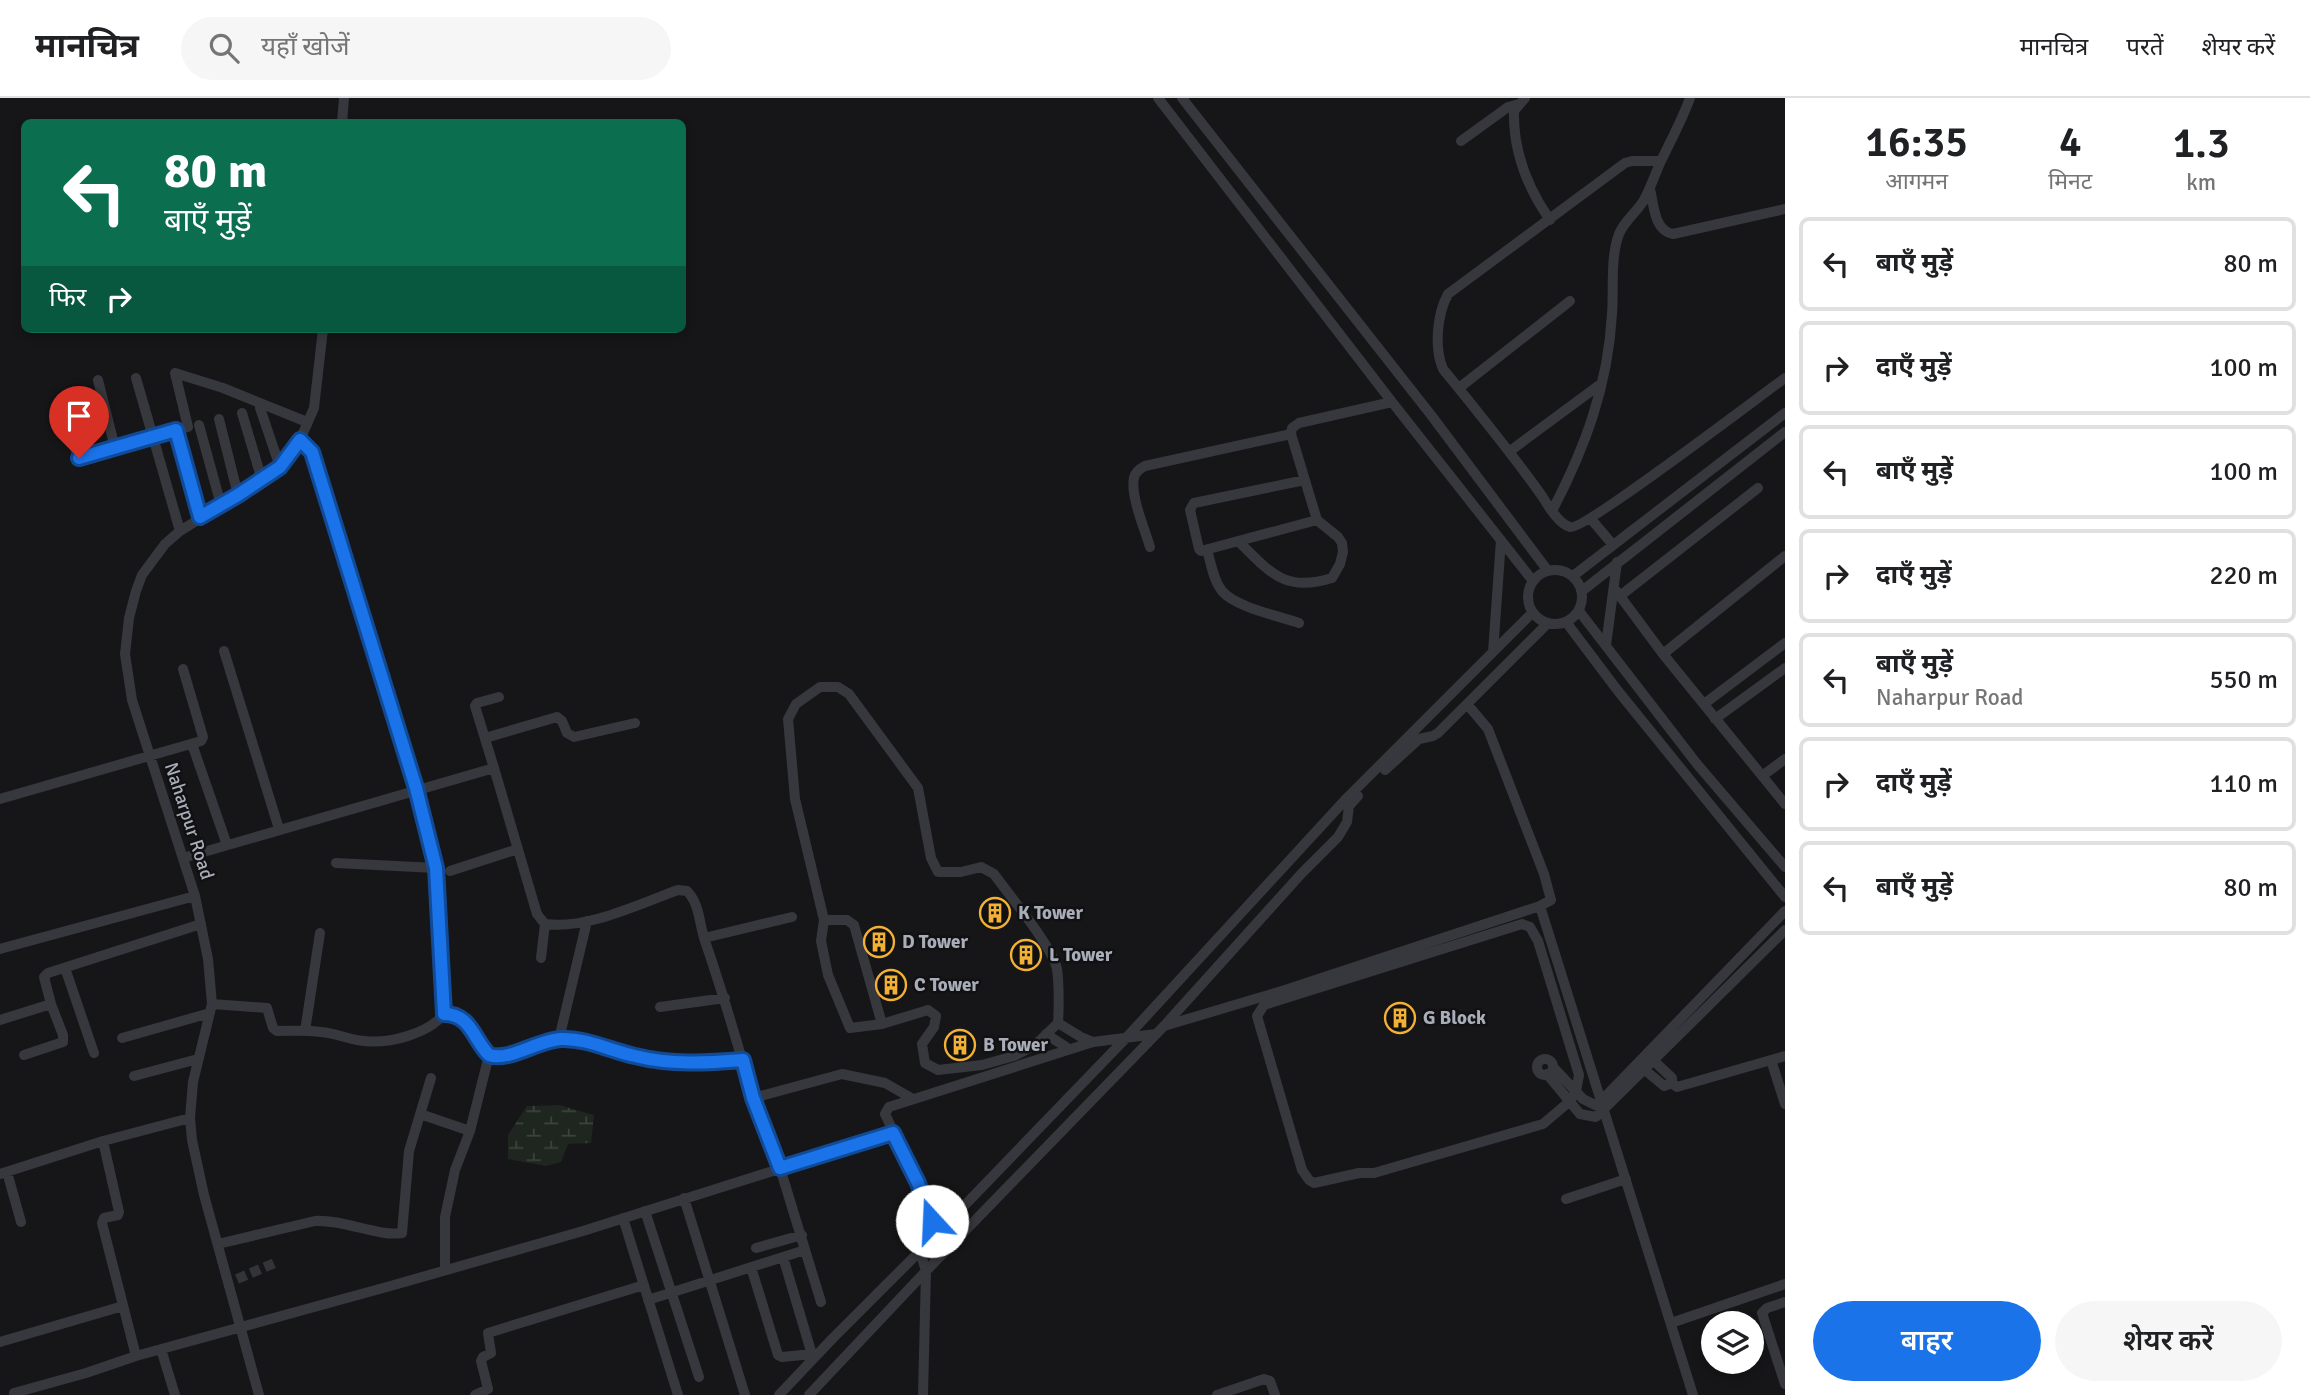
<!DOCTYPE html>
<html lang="hi">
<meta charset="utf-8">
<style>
body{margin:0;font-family:Signika,"Noto Sans Devanagari",sans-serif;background:#f6f6f6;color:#202124;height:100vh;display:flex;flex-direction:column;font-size:26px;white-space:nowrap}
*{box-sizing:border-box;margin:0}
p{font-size:23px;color:#757577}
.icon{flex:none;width:38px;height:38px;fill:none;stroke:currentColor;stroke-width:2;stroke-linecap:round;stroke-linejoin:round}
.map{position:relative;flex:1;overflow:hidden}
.side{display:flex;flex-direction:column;background:#fff;width:525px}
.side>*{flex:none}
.guide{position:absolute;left:21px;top:21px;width:665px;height:214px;border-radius:10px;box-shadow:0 4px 10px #0003;background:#0b6e4f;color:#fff;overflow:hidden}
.buttons{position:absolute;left:1701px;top:1213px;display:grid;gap:14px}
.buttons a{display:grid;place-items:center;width:63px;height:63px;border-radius:50%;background:#fff;box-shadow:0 4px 10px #0003;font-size:35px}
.pin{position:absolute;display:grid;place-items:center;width:60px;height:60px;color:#fff;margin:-72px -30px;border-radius:50% 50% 50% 0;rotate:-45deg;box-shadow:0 0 7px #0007}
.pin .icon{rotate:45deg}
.me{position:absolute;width:77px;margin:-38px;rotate:340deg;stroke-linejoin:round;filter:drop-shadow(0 0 5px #0008)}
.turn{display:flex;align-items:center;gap:24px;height:147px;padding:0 28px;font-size:32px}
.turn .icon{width:91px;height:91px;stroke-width:2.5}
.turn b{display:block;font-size:49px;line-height:60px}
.then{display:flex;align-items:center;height:66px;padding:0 28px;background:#0003;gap:14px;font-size:26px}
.eta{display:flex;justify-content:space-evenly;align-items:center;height:119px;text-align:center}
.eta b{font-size:42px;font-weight:600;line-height:49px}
.cta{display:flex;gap:14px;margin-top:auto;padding:14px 28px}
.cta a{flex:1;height:80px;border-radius:42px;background:#1a73e8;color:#fff;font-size:28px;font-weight:600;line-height:80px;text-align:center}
.cta a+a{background:#f6f6f6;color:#202124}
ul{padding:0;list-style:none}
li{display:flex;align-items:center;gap:21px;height:94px;margin:0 14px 10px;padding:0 14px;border:4px solid #e0e0e0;border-radius:10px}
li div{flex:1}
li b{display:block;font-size:26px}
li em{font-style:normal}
header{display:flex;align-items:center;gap:42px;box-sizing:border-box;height:98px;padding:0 35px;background:#fff;border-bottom:2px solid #e0e0e0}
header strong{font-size:33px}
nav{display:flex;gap:38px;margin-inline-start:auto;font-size:24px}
.search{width:490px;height:63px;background:#f6f6f6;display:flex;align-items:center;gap:18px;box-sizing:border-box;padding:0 24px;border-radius:38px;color:#757577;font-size:26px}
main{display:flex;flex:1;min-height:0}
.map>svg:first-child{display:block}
.wetland{fill:url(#wetland-marsh)}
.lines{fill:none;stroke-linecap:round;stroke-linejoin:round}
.minor-tunnel{stroke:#333438;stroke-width:10;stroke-dasharray:10 5;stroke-linecap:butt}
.minor{stroke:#37383d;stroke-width:10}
.route-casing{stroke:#114b97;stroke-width:18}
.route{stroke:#1a73e8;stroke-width:12}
.labels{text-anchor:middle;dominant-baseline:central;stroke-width:5;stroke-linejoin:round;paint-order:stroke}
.street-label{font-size:19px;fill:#a8adb8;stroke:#111113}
.poi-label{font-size:19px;font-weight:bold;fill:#a8adb8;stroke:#111113;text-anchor:start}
</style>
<header>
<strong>मानचित्र</strong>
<div class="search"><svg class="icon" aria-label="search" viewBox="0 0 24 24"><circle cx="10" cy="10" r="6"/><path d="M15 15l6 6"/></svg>यहाँ खोजें</div>
<nav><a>मानचित्र</a><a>परतें</a><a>शेयर करें</a></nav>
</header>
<main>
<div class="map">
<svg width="1785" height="1297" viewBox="0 0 1785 1297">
<defs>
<pattern id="wetland-marsh" width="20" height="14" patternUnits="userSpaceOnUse" patternTransform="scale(1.75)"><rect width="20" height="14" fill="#1e261f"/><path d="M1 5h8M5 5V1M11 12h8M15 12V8" fill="none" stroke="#3c433d"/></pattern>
</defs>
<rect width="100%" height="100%" fill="#161618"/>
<path class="wetland" d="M559,1007L594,1017L591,1045L568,1046L561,1064L546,1068L508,1061V1037L527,1008Z"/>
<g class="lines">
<path class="minor-tunnel" d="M237,1181L277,1164"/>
<path class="minor" d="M1158,0L1392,304L1533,483
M1182,0L1431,317L1548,473
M1525,0L1514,13C1513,54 1527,89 1550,122
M342,24L344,0
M1461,43L1508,9L1519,6
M1661,63H1632L1625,65L1448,196C1437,216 1434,250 1443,271C1477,313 1511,354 1542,398C1548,408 1559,426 1570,429C1583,433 1761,297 1785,280
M1650,91C1654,107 1654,133 1673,136L1785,111
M175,275L223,290L307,324
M136,280L180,433
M98,282L115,350
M1459,290L1570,203
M61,301L76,354L79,360L83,359L188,329L175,275
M260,310L280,369
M242,315L262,382
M219,321L238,397
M199,327L221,407
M176,333L200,419
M1510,353L1602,285
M1305,382L1194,405L1190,412L1199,451L1201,453L1317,422
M1552,413C1585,350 1608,288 1612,216C1614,191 1610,160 1619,136C1624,123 1637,114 1644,102C1651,89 1655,76 1661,63C1671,42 1682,22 1690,0
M1591,421L1613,447
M1238,443C1270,474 1284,495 1332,480L1340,466L1343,454L1342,445L1338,439L1317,422L1291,336L1292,330L1299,325L1392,304
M1150,449C1145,432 1130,397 1134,380C1135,374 1139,371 1145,368L1291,336
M1207,452C1211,465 1213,482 1222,493C1235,509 1279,518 1299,525
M1528 499a27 27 0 1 1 54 0a27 27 0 1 1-54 0Z
M1573,478L1785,315
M1614,490L1663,556L1785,706
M1582,493L1785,334
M1620,498L1758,390
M1579,513L1697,666L1785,769
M1566,524L1618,593L1785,799
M1606,547L1617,464
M224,553L279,731
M1493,554L1501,442
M1663,556L1785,458
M820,589H838L849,596L918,690L931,760L938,774H961L981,769L994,776C1009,797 1052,848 1057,871C1059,884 1059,911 1058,925L1035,947L1014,958L982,967L938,972L925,965L922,946L934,929L936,918L928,912L882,926L850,930L828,877L821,843L824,822L795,701L788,621L796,606Z
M1467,606L1488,631L1544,776L1551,802L1540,808
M1704,606L1785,545
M1715,621L1785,570
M485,640L557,619L562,623L567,635L574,639L635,625
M192,646L227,747
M494,670L475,608L477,605L499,599
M1385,672L1419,641L1433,638L1438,635L1547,526
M1762,678L1785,661
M0,701L201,643L203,639L183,571
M183,760L494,670L537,816L545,826C586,832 639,806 678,792L687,793C700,806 699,826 705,843C723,895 738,947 753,1000
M336,765L436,770
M450,773L518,751
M824,822H847L854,827L882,926
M1522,826L1530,829L1538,843L1579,977L1576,993L1570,1003L1543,1026L1374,1075H1359L1314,1085L1309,1082L1302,1072L1257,918L1264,907Z
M704,840L792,819
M0,851L195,798
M541,860L545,826
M65,870L94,955
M212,906L267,910L273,930L277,933C292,933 307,932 321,934C336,935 349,942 364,943C389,946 428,936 444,916L436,770L416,690L312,354L300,342
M660,909L725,900
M444,916C480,916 473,953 494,958C509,962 541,942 561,941C587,940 611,953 635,958C671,967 706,965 743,962
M0,922L51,906L44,879L48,875L201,826
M1058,925L1081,939L1093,944
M1164,928L1285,892L1540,808L1693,1297
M305,933L320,835
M1046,936L1069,951
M122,940L210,915
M559,941L587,823
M24,957L63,944V937L51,906
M1537 969a8 8 0 1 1 16 0a8 8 0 1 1-16 0Z
M1771,962L1785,958
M1654,963L1672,980V985L1677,989L1771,962L1785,1006
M1553,969L1583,1001L1595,1007L1601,1003L1785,813
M1645,972L1664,988L1672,985
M1547,976L1580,1016L1596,1019L1785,832
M134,978L198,961
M420,1016L470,1033
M103,1043L119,1114L118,1117L104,1120L102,1125L136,1258
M7,1074L21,1124
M0,1076L103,1043L190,1020
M684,1100L745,1297
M1566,1101L1626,1081
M645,1113L699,1279
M623,1120L678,1297
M936,1137L918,1085L885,1016L889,1009L1093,944L1156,936
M218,1146L315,1123C343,1121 378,1139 402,1135L409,1053L431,980
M756,1150L802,1137
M920,1153L926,1173L923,1297
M783,1159L813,1260
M751,1169L778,1257L782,1259L812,1256
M445,1172V1119L455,1072L470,1033L489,957
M648,1202L805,1152
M821,1204L780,1070L753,1000L842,976L885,985L913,1001
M1785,1204L1767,1210L1762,1215L1785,1286
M1671,1225L1785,1186
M0,1244L123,1208
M161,1251L175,1297
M14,1295L86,1275L136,1258L394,1187L583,1133L893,1035
M259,1297L204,1097L192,1042L190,1020L193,984L212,906L208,861L195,798L132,602L125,556L129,520L136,493L142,477L165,446L180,433L238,397L280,369L300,342L314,310L323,231
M475,1297L488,1291L481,1263L483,1259L491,1255L488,1235L644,1187
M779,1297L833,1240L936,1137L1127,939L1346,701L1532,515
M809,1297L926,1173L1164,928L1302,775L1338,739L1347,724L1349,708L1358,698
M1217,1297L1264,1281L1270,1283L1275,1297"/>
</g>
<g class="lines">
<g class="route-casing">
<path id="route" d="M79,360L176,332L200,419L238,397L280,369L300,342L312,354L416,690L436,770L444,916C471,916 473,941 489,957C509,964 538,942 561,941C587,940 611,953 635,958C671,967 706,965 743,962L753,1000L780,1070L893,1035L918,1085L932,1123"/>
</g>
<use href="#route" class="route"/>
</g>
<defs>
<g id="building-ring" transform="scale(1.575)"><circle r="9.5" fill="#111113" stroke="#f2b134" stroke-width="1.5"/><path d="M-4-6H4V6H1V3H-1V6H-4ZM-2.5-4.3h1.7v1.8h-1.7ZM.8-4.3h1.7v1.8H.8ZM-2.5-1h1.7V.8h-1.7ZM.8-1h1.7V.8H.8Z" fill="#f2b134"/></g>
</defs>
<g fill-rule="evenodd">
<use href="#building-ring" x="995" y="815"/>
<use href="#building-ring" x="879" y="844"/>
<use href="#building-ring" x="1026" y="857"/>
<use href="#building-ring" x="891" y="887"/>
<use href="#building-ring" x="1400" y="920"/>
<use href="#building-ring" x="960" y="947"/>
</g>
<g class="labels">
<g class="street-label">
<text transform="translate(189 723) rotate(72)">Naharpur Road</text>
</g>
<g class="poi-label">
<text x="1018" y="815">K Tower</text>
<text x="902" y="844">D Tower</text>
<text x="1049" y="857">L Tower</text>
<text x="914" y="887">C Tower</text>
<text x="1423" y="920">G Block</text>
<text x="983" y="947">B Tower</text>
</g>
</g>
</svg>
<div class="buttons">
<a><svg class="icon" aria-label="layers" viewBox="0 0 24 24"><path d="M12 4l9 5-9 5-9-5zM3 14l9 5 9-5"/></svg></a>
</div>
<div class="pin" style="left:79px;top:360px;background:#d93025"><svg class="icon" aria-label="arrive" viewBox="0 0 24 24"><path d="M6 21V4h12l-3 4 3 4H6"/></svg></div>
<svg class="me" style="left:932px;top:1123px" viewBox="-20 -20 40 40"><circle r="19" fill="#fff"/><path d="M0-13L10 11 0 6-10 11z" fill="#1a73e8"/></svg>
<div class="guide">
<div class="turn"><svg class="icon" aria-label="left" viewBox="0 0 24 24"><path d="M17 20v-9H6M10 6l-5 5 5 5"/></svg><div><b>80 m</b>बाएँ मुड़ें</div></div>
<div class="then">फिर<svg class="icon" aria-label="right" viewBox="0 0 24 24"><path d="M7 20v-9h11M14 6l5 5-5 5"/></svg></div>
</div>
</div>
<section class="side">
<div class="eta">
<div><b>16:35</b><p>आगमन</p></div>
<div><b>4</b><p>मिनट</p></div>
<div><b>1.3</b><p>km</p></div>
</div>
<ul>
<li><svg class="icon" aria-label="left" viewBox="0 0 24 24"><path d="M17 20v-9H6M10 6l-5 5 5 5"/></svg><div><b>बाएँ मुड़ें</b></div><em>80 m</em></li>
<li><svg class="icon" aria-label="right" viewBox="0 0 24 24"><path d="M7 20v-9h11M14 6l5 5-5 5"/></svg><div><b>दाएँ मुड़ें</b></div><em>100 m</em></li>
<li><svg class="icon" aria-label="left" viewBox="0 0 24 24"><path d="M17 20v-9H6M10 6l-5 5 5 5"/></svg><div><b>बाएँ मुड़ें</b></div><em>100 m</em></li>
<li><svg class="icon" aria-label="right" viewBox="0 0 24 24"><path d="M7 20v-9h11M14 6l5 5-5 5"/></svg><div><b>दाएँ मुड़ें</b></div><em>220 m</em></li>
<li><svg class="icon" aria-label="left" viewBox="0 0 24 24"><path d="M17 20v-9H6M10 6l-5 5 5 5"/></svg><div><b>बाएँ मुड़ें</b><p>Naharpur Road</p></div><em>550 m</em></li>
<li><svg class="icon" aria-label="right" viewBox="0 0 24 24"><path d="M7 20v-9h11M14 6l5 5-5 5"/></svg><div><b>दाएँ मुड़ें</b></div><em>110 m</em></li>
<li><svg class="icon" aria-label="left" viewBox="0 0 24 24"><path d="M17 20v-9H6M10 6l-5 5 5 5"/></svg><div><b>बाएँ मुड़ें</b></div><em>80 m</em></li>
</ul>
<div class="cta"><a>बाहर</a><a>शेयर करें</a></div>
</section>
</main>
